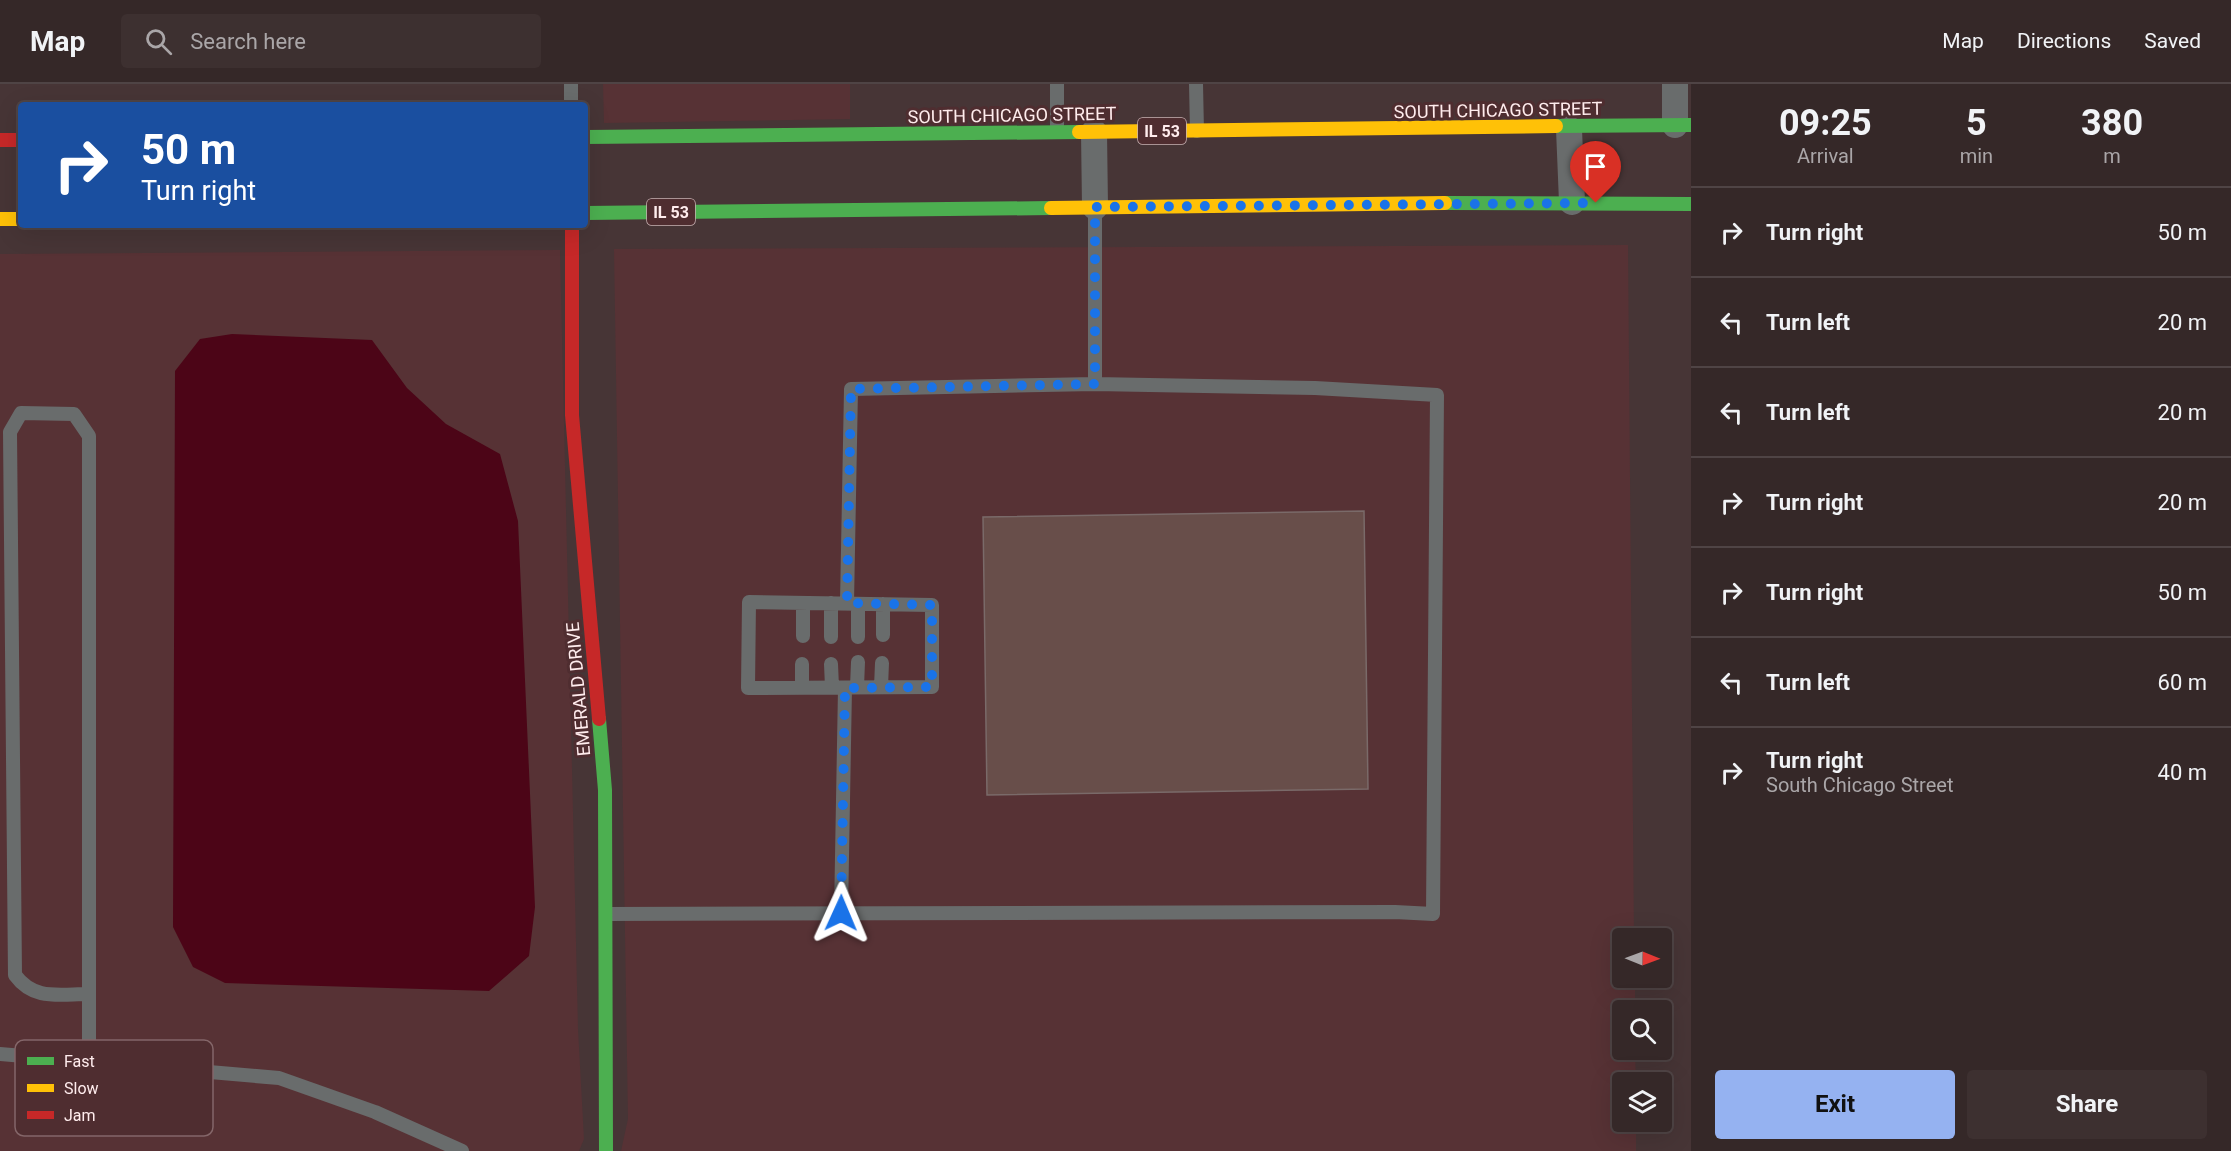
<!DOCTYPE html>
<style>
body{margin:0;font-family:Roboto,sans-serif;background:#3d3030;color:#f1f3f6;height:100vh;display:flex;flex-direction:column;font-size:22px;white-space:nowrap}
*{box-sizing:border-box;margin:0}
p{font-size:20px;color:#aaa6a8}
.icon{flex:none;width:33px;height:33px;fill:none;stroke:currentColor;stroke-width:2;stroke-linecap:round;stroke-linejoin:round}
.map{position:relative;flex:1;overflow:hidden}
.drawer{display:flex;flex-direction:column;background:#352828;width:540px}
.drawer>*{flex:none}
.banner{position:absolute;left:18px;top:18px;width:570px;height:126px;border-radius:6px;box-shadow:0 6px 24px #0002,0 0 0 2px #4f4445;background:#1a4fa0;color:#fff;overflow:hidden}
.needle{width:39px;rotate:91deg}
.tools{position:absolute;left:1612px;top:844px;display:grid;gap:12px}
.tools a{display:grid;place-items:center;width:60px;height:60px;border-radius:6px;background:#352828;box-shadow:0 6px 24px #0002,0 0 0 2px #4f4445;font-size:30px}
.pin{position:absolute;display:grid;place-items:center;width:51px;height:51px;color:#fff;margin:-62px -26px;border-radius:50% 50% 50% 0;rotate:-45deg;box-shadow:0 0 6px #0007}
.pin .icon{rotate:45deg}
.me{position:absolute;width:66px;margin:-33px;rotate:1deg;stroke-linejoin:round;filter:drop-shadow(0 0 4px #0008)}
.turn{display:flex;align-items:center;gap:21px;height:126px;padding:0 24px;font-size:27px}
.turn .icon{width:78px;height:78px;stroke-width:2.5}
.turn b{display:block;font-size:42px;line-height:51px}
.eta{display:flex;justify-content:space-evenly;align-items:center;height:102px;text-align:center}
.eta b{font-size:36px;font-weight:700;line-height:42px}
.cta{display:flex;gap:12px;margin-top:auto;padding:12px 24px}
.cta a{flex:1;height:69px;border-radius:6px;background:#95b2f1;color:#111;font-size:24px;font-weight:700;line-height:69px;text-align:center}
.cta a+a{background:#3d3030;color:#f1f3f6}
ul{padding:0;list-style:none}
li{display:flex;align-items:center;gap:18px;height:90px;padding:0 24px;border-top:2px solid #4f4445}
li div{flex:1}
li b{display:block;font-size:22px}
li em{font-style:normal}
header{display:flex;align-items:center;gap:36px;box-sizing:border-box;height:84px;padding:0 30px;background:#352828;border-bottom:2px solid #4f4445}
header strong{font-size:28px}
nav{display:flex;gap:33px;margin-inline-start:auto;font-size:21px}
.search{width:420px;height:54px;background:#3d3030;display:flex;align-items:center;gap:15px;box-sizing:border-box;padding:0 21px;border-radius:6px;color:#aaa6a8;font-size:22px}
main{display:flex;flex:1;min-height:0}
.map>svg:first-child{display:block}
.built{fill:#573235}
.water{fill:#4c0517}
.building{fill:#684e4a;stroke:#7a6a69;stroke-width:1.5}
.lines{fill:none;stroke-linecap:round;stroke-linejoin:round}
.lane{stroke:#696c6c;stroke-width:14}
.street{stroke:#696c6c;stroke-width:26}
.fast{stroke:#4caf50;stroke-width:14}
.slow{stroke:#ffc107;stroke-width:14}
.jam{stroke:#c62828;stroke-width:14}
.route{stroke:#1a73e8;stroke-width:10;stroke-dasharray:0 18}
.labels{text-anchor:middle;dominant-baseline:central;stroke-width:6;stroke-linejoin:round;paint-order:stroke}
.shield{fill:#4f2d30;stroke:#cab3b4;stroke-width:1.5}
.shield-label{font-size:16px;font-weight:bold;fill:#ffeced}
.street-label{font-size:18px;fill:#ffeced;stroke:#4f2d30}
.key{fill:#4f2d30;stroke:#846669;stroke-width:1.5}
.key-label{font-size:16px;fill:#ffeced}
</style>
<header>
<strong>Map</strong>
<div class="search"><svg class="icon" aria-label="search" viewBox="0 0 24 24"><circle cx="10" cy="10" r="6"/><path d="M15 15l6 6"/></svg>Search here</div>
<nav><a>Map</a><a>Directions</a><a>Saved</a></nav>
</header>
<main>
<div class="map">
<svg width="1691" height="1067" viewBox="0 0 1691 1067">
<rect width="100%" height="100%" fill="#473536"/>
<path class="built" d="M603,0H850V35L604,39Z
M1628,161L1634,855H1623V894H1635V927H1623V966H1635L1636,999H1623V1038H1636V1067H621L628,1035L614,165Z
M560,166L578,945L584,1055L579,1067H0V170Z"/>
<path class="water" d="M232,250L372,256L407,304L446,340L500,370L518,437L535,823L529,872L489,907L225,899L193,883L173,843L175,287L200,255Z"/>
<path class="building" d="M1364,427L1368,705L987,711L983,433Z"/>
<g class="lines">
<path class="lane" d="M571,0V21
M1057,0V48
M1196,0L1197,47
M749,518L932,521V603L748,604Z
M803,519V552
M847,519L851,305L1095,300
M883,551V520
M831,553V519
M858,553V520
M831,580L832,603
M857,603L858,578
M881,603L882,579
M802,604V580
M841,829L845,604
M606,830L1395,828L1433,830L1437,311L1315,304L1095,300V123
M0,970L279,994L375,1028L462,1067
M89,980V352L74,330L21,329L10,348L15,891C34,917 59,910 89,910"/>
<path class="street" d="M1675,0V41
M1569,45L1572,118
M1094,48L1095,123"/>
<path class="fast" d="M1556,42L1691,41
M585,53L1079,48
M1445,119L1691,120
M585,129L1051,124
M599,635L605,706L606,1067"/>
<path class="slow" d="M1079,48L1556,42
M1051,124L1445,119
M0,135H21"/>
<path class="jam" d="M0,56H21
M572,141V331L599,635"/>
</g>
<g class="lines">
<path class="route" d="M841,829L845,604L932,603V521L847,519L851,305L1095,300V123L1596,119"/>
</g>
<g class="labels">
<g class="shield">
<rect x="1138" y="34" width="48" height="26" rx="4.5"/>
<rect x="647" y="115" width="48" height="26" rx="4.5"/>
</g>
<g class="shield-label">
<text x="1162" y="47">IL 53</text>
<text x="671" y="128">IL 53</text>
</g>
<g class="street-label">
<text transform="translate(1498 26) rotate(-1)">SOUTH CHICAGO STREET</text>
<text transform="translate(1012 31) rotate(-1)">SOUTH CHICAGO STREET</text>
<text transform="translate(578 605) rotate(-95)">EMERALD DRIVE</text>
</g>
</g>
<rect x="15" y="956" width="198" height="96" rx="9" class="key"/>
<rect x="27" y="973" width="27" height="8" fill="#4caf50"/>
<rect x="27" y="1000" width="27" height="8" fill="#ffc107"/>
<rect x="27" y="1027" width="27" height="8" fill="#c62828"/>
<g class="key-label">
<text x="64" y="983">Fast</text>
<text x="64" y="1010">Slow</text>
<text x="64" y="1037">Jam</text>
</g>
</svg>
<div class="tools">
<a><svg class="needle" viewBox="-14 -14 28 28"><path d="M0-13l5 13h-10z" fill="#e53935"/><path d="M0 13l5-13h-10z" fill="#aaa6a8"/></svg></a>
<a><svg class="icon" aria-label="search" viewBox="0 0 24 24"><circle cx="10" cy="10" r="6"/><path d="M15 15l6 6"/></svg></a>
<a><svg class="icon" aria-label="layers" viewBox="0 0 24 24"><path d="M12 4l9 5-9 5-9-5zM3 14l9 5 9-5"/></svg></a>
</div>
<div class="pin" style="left:1596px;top:119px;background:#d93025"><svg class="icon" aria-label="arrive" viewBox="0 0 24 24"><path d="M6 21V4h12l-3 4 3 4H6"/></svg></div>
<svg class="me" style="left:841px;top:829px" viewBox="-20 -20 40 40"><path d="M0-17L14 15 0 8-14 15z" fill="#1a73e8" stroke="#fff" stroke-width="4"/></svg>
<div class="banner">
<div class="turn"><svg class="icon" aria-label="right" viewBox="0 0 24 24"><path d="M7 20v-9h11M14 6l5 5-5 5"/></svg><div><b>50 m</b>Turn right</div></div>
</div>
</div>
<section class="drawer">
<div class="eta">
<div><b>09:25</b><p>Arrival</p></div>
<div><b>5</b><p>min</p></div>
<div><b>380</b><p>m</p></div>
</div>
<ul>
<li><svg class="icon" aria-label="right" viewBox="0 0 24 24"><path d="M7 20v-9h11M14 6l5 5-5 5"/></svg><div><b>Turn right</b></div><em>50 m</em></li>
<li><svg class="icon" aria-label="left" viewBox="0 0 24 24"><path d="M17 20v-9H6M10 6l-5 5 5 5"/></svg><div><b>Turn left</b></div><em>20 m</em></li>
<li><svg class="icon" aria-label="left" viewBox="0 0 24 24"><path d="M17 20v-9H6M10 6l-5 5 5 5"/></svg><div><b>Turn left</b></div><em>20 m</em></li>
<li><svg class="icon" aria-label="right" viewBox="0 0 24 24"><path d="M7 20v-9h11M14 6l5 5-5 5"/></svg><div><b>Turn right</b></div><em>20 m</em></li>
<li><svg class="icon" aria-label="right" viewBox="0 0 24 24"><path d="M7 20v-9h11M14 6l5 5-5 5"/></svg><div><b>Turn right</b></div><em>50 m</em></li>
<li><svg class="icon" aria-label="left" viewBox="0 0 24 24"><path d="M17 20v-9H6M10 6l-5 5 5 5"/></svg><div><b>Turn left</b></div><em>60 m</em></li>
<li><svg class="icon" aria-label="right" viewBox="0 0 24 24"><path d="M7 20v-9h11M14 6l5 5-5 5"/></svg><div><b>Turn right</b><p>South Chicago Street</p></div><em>40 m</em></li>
</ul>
<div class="cta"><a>Exit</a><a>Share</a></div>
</section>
</main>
